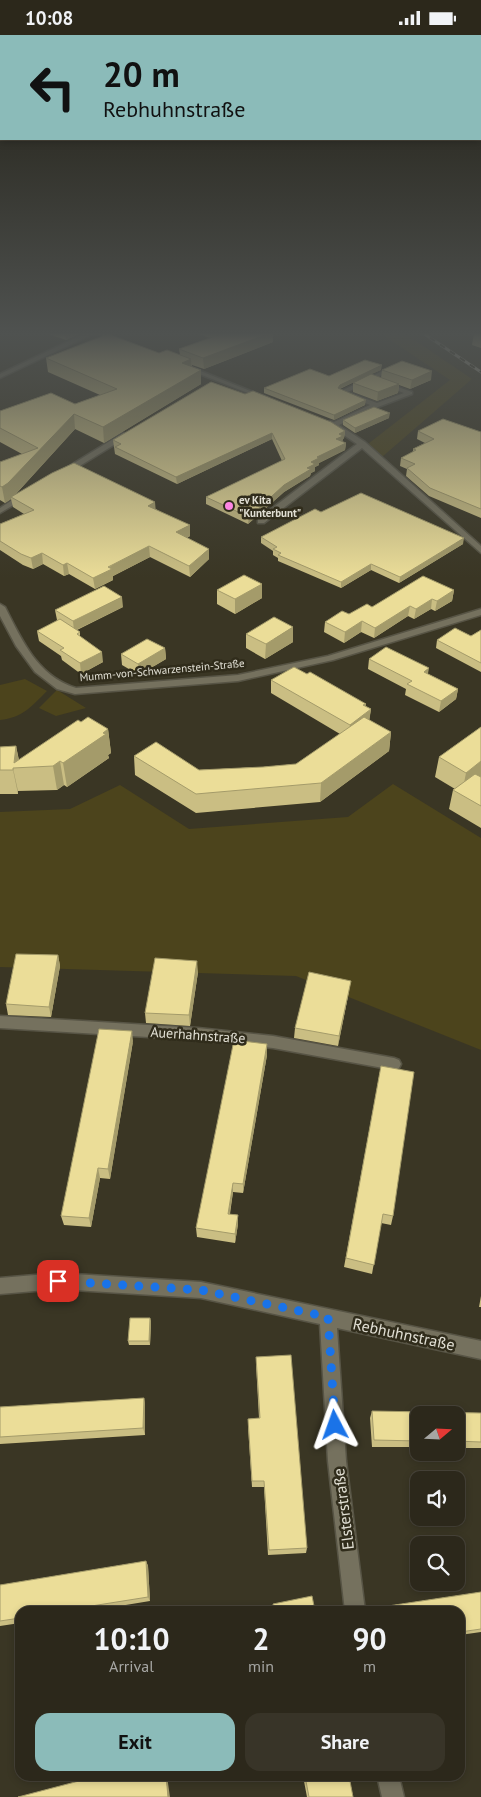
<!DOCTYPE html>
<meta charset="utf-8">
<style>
body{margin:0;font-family:"PT Sans",sans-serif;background:#383428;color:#f1f3f6;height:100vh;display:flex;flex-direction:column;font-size:19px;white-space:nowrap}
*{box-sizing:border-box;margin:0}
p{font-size:16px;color:#a6a6a3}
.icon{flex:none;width:28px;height:28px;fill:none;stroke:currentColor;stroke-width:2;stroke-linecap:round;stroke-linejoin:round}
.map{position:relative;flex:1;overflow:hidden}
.panel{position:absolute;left:15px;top:1571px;width:450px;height:175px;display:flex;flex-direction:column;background:#2c281b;border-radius:15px;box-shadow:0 2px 8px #0003,0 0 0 1px #48443a}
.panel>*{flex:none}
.banner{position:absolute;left:0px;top:0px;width:481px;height:105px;box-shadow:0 2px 8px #0003,0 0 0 1px #48443a;background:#8bbbb9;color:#111;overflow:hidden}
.needle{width:32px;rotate:71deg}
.tools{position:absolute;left:410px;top:1371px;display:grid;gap:10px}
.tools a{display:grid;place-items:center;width:55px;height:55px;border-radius:10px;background:#2c281b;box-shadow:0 2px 8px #0003,0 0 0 1px #48443a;font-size:25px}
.pin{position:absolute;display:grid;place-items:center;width:42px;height:42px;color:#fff;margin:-21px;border-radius:10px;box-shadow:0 2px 8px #0006}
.me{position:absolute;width:55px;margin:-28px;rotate:356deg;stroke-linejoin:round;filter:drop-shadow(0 0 4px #0008)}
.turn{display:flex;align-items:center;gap:18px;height:105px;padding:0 20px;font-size:22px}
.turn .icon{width:65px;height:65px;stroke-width:2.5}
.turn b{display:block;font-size:35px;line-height:42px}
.eta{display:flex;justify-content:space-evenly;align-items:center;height:85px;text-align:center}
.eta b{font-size:30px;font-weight:700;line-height:35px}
.action{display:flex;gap:10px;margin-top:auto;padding:10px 20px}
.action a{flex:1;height:58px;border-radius:15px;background:#8bbbb9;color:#111;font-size:20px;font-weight:700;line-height:58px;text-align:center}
.action a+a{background:#383428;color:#f1f3f6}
.status{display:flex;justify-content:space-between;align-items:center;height:35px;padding:0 25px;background:#2c281b;direction:ltr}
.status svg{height:14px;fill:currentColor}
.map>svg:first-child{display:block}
.green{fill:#4c441c}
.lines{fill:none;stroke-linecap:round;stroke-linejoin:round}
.street-casing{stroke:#575445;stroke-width:3}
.street{fill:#75715e;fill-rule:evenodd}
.rail-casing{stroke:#b3b0a3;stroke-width:3}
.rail{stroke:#302c1b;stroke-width:2;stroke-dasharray:6;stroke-linecap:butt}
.wall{fill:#cabe83}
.shaded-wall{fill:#a49b6a}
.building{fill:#ebdd98;stroke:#a49b6a}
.route{stroke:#1a73e8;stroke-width:9;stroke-dasharray:0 16.2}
.poi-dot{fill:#fd86e2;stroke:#302c1b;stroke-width:2}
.labels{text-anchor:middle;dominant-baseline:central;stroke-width:5;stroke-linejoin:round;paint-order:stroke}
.far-poi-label{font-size:11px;font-weight:bold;fill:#e1dfd4;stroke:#302c1b;text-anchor:start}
.far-street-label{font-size:11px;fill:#e1dfd4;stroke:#302c1b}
.street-label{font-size:14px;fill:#e1dfd4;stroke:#302c1b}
.near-street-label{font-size:16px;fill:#e1dfd4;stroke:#302c1b}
</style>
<div class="status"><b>10:08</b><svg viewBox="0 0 49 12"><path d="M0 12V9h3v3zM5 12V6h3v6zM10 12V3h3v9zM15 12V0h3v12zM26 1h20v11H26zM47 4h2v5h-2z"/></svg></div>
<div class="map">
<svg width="481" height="1762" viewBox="0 0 481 1762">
<rect width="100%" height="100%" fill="#3a3624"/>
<path class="green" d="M377,296H401L472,344L382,422L368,409L450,345Z
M25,644L47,656C32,671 22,683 0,685V650Z
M57,655L86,673L56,681L39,673Z
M393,749L481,803V1015L296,941L0,932V777L70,774L120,750L189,794L348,782Z"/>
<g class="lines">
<g class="street-casing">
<path id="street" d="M90,296H101L124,306L119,307L95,298L0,343V339Z
M184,331H188L268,363L263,364L184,333Z
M393,331L398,332L348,357L377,368L404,358L382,350V348L384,347L412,357V359L378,372L339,390L365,407L481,511V518L362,413L264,488H258V484L357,409L326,388L330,386L334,387L370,370L339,357Z
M123,398L130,400L65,440L58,438Z
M23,458L30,460L0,478V473Z
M0,569L5,572C22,605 37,641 76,653L238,640L328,621L481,574V580L333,625L238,646L75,659L57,654L35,637L16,611L0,581Z
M0,981L198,993L273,1001L394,1023L399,1025L401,1029L399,1033L394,1035L273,1013L198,1005L0,993Z
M58,1238L201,1247L481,1306V1324L337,1293L346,1426L365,1576H345L328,1426L320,1289L201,1263L58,1254L0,1259V1243Z
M377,1741H399L404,1762H382Z"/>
</g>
<use href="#street" class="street"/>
<g class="rail-casing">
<path id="rail" d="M420,296L481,337"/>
</g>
<use href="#rail" class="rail"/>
</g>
<path class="wall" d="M39,296H86L66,305Z
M191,296H271L273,307L204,334L192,330V332L201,349L104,408L75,394L15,460L156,474L190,501L187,503L209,524L190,542L150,522L115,540L113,541V545L95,554L69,539L64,541L43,529L33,534L23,530L0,515V489L24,479L13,472L11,464L5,468L0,465V427L22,419L0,407V376L75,369L100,360L48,337L46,323L159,318L180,320L179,314L210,303Z
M466,296H481V313L472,310L474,298Z
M381,335L371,339L381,343L382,335L431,345L410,354L399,350L398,358L377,366L353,357V348L354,347L340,354L365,370L334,385L264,358V353L329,341Z
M211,347L345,396L344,403L343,404L342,407L346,408L345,415L319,428V430L315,432V436L311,438L310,441L284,457L248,489L206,469V462L282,426L272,404L177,449L115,419L113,405Z
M389,383L355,398L343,390V385Z
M418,396L481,397V483L429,461L406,441L407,434L400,431L401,423L413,417V414L425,408L417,404Z
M321,477L463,509L399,548L371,535L341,553L278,526V523L273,520V516L261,508V502Z
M262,549V563L235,579L217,569V555Z
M454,555L452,566L435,576L431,574L414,584L408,581L374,603L361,597L344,608L324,597L325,587L372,572Z
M123,572L77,595L80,597V602L103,627L81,639L62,625L61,621L39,606L37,596L58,586L57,585L55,575Z
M481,595V637L436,613L437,605L471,601Z
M246,599L293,607L265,624L246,613Z
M165,613L166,624L139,640L122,630L121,619Z
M369,624L428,639L458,654L456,664L439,677L405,660L406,654L368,634Z
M307,639L366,669L365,671L371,674L369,685L391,697L389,716L320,767L196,778L135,740L134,721L199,735L263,732L296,729L340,699L271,658V645Z
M481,692V793L449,774L453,755L455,754L435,742L439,722Z
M108,694L111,718L108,720L109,723L67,752L64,750L57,755L18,756V759H0V712L16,711L19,725Z
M58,920L60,931L51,982L8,980L6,969Z
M198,937L190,991L146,988L145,978Z
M349,956L338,1011L294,1003L295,993Z
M133,1006L110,1144L100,1143L91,1192L64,1190L61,1181Z
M267,1009V1020L243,1158L233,1157L230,1179L238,1180V1189L235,1208L197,1202L196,1193Z
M381,1031L393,1181L391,1190L381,1188L372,1239L344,1232Z
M481,1261V1272H479Z
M150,1283L151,1287L150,1310H129L128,1306Z
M256,1322L307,1513L306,1518L268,1520L264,1452H252L248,1391V1384L259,1383L256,1329Z
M144,1363L145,1370V1400L0,1409V1372Z
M372,1376L481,1378V1413H456V1380H419V1412H372L370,1383Z
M146,1526L148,1531L150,1566L89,1576H20V1588L0,1591V1550Z
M481,1557V1597L460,1600V1576H385L388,1571Z
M303,1741H349L353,1762H307Z"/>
<path class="shaded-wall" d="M65,296H86L66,305Z
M273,297V307L204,334L203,323Z
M191,324L192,339L182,328Z
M382,330L381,335L339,354L338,353L340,350Z
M201,335V349L104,408L103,392Z
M432,336L431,345L410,354L412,345Z
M399,349L398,358L377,366L378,357Z
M366,365L365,370L334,385V380Z
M390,378L389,383L355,398V393Z
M74,379L75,394L12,463L11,462V464L5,468L2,452Z
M345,396L344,403L343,404L342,407L336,404L339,399Z
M272,398V404L177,449L176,442Z
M346,408L345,415L319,428V430L315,432V436L311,438L310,441L284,457L248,489L249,482L284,450L307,433L311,427L317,422Z
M155,467L156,478L148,471Z
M190,490V501L177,508L176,497Z
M464,503L463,509L399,548L400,542Z
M149,511L150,522L115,540L113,541V545L95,554L93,543L114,529Z
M209,514V524L190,542L189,531Z
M42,518L43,529L33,534L31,523Z
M67,528L69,539L64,541L63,530Z
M371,529V535L341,553V547Z
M262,549V563L235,579V564Z
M454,555L452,566L435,576L437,566Z
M122,562L123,572L74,596L73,586Z
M432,564L431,574L414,584L416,574Z
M410,571L408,581L374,603L375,593Z
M362,586L361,597L344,608L345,597Z
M293,592V607L265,624L266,609Z
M165,613L166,624L139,640L138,629Z
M102,617L103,627L81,639L80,628Z
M429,633L427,644L424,637Z
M458,654L456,664L439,677L441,666Z
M366,669L365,679L371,674L369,688L348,704L350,690L363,670Z
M108,694L111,718L108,720L109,723L67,752L63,728Z
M391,697L389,716L320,767L321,748Z
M16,711L20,732L14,728Z
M60,726L64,750L57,755L53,731Z
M481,726V743L462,758L466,738Z
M13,733L18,756V759L13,735Z
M58,920L60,931L51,982L49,972Z
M197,926L198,937L190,991L189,980Z
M351,946L338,1011L339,1001Z
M132,996L133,1006L110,1144L108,1134Z
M267,1009V1020L243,1158V1149Z
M98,1133L100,1143L91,1192L89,1183Z
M233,1148V1157L228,1188V1179Z
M238,1180V1189L235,1208V1199Z
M150,1283L151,1287L150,1310L149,1306Z
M144,1363L145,1370V1400L143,1393Z
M146,1526L148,1531L150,1566L148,1562Z
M166,1741H167L170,1762H168Z"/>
<path class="building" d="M220,296H271L273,297L203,323L179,314L224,298Z
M474,296H481V298Z
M108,299L159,318L167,315L191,324L182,328L201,335L103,392L74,379L8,448L2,452L0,451V427L38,413L0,393V376L51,358L75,369L117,354L46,323Z
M365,325L382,330L340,350L338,353L366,365L334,380L264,353L310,334L329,341Z
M402,326L432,336L412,345L382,335Z
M371,339L399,349L378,357L353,348Z
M211,347L245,359L253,356L331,387L345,396L339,399L343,401L336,404L346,408L317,422L319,423L311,427L315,429L307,433L311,434L284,450L249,482L206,462L285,424L272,398L176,442L115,412L121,409L113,405Z
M374,372L390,378L355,393L343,385Z
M443,384L481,397V474L430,453L407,433L415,429L401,423L416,415L413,414L434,404L418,396Z
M74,428L155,467L148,471L190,490L176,497L209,514L189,531L149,511L114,529L108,532L112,534L93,543L67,528L63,530L42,518L31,523L21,519L0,506V489L34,475L11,462L52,438Z
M361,458L464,503L400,542L371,529L341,547L278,520L281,518L273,514L277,512L261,502L315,474L321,477Z
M244,540L262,549L235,564L217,555Z
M423,541L454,555L437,566L432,564L416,574L410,571L375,593L362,586L345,597L325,587L342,576L349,579L367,569L372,572Z
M104,551L122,562L73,586L55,575Z
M274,582L293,592L266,609L246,599Z
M60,584L80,597L77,599L102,617L80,628L60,615L64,613L37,596Z
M455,593L471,601L481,595V628L437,605Z
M147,604L165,613L138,629L121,619Z
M386,612L429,633L424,637L458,654L441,666L407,649L412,646L369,624Z
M294,632L307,639L310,637L366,669L363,670L371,674L350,690L271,645Z
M88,682L108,694L103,698L106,699L63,728L60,726L53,731L13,733V735H0V712L16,711L14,728L78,685L81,687Z
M364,682L391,697L321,748L196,759L134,721L156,707L199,735L263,732L296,729Z
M481,692V726L466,738L439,722Z
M475,739L481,742V771L453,755Z
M16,919L58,920L49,972L6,969Z
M155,923L197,926L189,980L145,978Z
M309,937L351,946L339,1001L295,993Z
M99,994L132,996L108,1134L98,1133L89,1183L61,1181Z
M234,1005L267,1009L243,1149L233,1148L228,1179L238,1180L235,1199L196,1193Z
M381,1031L414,1037L393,1181L383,1179L374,1230L346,1223Z
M130,1283H150L149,1306H128Z
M291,1320L307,1513L269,1515L264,1446H252L248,1384L260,1383L256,1322Z
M144,1363L143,1393L0,1402V1372Z
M372,1376L481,1378V1407L456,1406V1380H419V1406L374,1405Z
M146,1526L148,1562L60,1576H20V1583L0,1586V1550Z
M481,1557V1594L460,1597V1576H389L388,1571Z
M312,1561L315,1576H274L273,1569Z
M98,1741H166L168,1762H18Z
M305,1741H349L353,1762H309Z"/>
<linearGradient id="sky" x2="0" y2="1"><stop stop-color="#201e14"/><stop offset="0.55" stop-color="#4f5250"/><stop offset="1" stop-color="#4f5250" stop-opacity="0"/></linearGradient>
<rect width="481" height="543" fill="url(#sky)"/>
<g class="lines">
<path class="route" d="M58,1246L201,1255L328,1282L335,1390"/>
</g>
<circle class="poi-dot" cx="229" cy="471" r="5"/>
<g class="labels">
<g class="far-poi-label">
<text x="239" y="465">ev Kita<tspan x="239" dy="13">"Kunterbunt"</tspan></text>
</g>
<g class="far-street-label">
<text transform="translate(162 635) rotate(-5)">Mumm-von-Schwarzenstein-Straße</text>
</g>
<g class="street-label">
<text transform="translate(198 1000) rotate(4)">Auerhahnstraße</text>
</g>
<g class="near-street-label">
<text transform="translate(404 1299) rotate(12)">Rebhuhnstraße</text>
<text transform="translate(343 1474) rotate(-97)">Elsterstraße</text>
</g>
</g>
</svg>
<div class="tools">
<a><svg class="needle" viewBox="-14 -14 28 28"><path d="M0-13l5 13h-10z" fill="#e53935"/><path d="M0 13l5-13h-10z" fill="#a6a6a3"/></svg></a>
<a><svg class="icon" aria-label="sound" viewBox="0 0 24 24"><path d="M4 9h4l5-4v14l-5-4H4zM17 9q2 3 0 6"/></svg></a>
<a><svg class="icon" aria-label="search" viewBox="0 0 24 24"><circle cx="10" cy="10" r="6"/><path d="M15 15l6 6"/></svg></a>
</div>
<div class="pin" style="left:58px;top:1246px;background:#d93025"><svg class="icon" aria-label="arrive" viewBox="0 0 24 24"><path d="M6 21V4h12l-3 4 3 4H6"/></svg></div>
<svg class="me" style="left:335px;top:1390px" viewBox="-20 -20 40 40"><path d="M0-17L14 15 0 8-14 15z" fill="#1a73e8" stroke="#fff" stroke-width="4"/></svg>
<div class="banner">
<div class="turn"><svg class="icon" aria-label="left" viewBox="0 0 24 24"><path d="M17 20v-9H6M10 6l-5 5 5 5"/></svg><div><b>20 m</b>Rebhuhnstraße</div></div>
</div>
<section class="panel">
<div class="eta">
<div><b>10:10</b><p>Arrival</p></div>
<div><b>2</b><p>min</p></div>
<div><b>90</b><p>m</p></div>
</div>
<div class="action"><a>Exit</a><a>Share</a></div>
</section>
</div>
